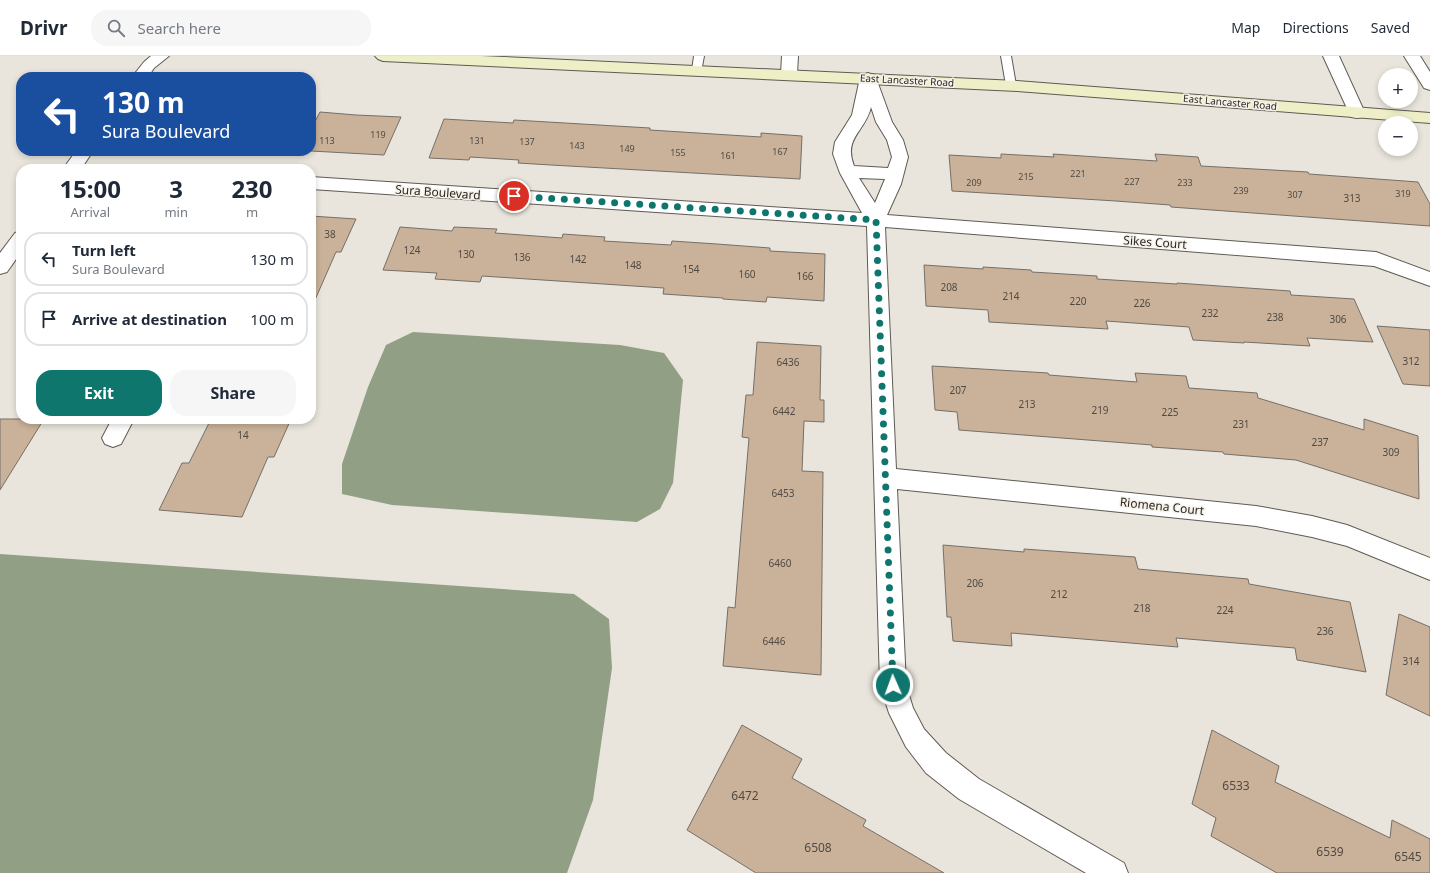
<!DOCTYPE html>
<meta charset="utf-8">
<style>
body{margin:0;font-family:"Noto Sans",sans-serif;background:#f6f6f7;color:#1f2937;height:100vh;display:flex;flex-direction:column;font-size:15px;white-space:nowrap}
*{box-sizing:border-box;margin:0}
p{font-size:13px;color:#747a83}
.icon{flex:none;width:22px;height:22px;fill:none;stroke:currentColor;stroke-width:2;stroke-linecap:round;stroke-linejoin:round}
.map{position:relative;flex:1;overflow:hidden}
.panel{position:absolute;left:16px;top:108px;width:300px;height:260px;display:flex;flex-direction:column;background:#fff;border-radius:16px;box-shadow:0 2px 6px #0003}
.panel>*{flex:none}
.guide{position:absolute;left:16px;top:16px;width:300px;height:84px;border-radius:16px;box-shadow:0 2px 6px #0003;background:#1a4fa0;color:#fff;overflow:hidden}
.buttons{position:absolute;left:1378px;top:12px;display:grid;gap:8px}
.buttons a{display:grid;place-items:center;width:40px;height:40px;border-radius:50%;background:#fff;box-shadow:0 2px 6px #0003;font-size:20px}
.pin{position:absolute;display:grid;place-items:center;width:34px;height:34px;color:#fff;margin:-17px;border:2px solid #fff;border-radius:50%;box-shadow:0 1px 4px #0007}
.me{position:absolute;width:44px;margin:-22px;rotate:358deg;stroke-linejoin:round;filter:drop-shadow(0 0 3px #0008)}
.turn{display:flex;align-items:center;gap:14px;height:84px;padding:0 20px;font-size:18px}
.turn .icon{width:52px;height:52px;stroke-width:2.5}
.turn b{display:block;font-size:28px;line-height:34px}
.eta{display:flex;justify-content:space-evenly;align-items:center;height:68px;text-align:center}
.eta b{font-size:24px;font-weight:700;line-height:28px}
.action{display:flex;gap:8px;margin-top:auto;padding:8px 20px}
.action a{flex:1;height:46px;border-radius:16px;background:#0f766e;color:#fff;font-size:16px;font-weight:700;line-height:46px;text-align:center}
.action a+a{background:#f6f6f7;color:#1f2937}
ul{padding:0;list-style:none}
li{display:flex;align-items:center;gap:12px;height:54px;margin:0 8px 6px;padding:0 12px;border:2px solid #e0e1e3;border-radius:16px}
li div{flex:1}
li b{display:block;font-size:15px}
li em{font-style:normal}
header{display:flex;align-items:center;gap:24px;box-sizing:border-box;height:56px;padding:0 20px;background:#fff;border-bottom:1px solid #e0e1e3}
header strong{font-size:19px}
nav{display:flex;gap:22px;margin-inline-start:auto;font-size:14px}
.search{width:280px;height:36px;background:#f6f6f7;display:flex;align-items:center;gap:10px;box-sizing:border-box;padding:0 14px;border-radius:16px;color:#747a83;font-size:15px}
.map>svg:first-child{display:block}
.water{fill:#91a085}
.building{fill:#cab29a;stroke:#756f68}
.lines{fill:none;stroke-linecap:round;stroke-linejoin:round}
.lane-casing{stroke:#5e5b54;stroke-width:2}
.street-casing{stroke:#5e5b54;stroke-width:2}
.secondary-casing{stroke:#5e5b54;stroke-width:2}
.lane{fill:#fff;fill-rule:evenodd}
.street{fill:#fff;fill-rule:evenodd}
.secondary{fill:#eeefc7;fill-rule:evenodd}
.route{stroke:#0f766e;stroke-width:7;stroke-dasharray:0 12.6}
.labels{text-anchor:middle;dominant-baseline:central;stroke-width:3;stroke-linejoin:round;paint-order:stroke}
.far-number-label{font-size:9px;fill:#514a42}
.far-street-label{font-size:10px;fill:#292724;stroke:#f6f2e9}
.number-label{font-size:10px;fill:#514a42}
.street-label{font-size:12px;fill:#292724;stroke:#f6f2e9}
.near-number-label{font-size:12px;fill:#514a42}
</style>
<header>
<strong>Drivr</strong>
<div class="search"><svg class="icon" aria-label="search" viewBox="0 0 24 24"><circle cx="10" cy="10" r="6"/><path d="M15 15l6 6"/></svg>Search here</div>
<nav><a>Map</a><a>Directions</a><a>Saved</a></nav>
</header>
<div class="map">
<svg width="1430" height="817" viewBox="0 0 1430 817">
<rect width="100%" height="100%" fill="#e9e5dc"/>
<path class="water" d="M413,276L620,289L664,297L683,324L673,427L660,453L637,466L392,449L342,438V408L368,331L386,289Z
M0,498L574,538L609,563L612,612L593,744L567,817H0Z"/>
<path class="building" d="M320,56L356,59L401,61L384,99L311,95V73Z
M444,63L513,67L514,64L650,72V74L761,81V77L802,80L800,123L551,109L518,107L519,104L470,101L469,104L429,102Z
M1001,98L1054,101L1053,98L1157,105L1155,98L1198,101L1201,110L1308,116L1309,118L1418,126L1430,148V170L1171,151L1170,149L1116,145L952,135L949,99L1001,102Z
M311,160L356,163L341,196H336L311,253Z
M400,171L452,175L454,171L497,173L495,177L562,182L563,178L605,181L604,185L671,189L672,185L717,188L770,192V195L825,198L824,245L767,241L766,246L723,243V242L663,238L664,232L482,220L480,226L435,223L437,217L383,214Z
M924,209L983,213V211L1031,214L1032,216L1097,220V223L1177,228V227L1290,235L1291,239L1354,243L1373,286L1307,282L1310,290L1244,286V287L1193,284L1189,271L1106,265L1108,273L989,266L988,254L926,250Z
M1377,270L1430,274V330L1403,328Z
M757,286L821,290L820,344H824V366L804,365L802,415L823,416L821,619L723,610L728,551L735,552L741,477L749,382L742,381L746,339H753Z
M932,310L1048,317L1049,319L1137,326L1135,317L1186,320L1189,332L1257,337L1258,342L1364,374V363L1418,380L1419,443L1296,404L1224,398L1223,396L1152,391V389L959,374L957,356L935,354Z
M0,363H44L0,434Z
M211,363H291L274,401H268L242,461L159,454L182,407H189Z
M943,489L1024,496V493L1135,501L1138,513L1248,523L1249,528L1350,546L1366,616L1297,604L1295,592L1176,582L1178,591L1011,577L1012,590L953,585L951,561H947Z
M1399,558L1430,571V660L1386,639Z
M742,669L802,703L792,722L866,764L863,770L944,817H756L687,774Z
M1212,674L1279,710L1275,726L1390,782L1392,764L1430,783V817H1277L1211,780L1216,762L1192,748Z"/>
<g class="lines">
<g class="lane-casing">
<path id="lane" d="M694,0H704L701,16H693L692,14Z
M1001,0H1011L1016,29L1015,31L1011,32L1006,29Z"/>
</g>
<g class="street-casing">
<path id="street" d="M151,0H169L154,12L148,21H132L144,6Z
M782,0H798L797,18L795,21L789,23L783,21L781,18Z
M1323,0H1339L1365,57L1363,61L1357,62L1351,61Z
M1404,0H1420L1430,16V34L1424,32Z
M868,17L874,19L876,22L892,66L903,84L908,101L901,128L887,159L1376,196L1430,216V230L1374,210L885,171L896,413L1256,450L1312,460L1347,469L1430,502V524L1347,490L1312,481L1256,470L897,433L906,629L913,652L924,673L946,697L979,723L1124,807L1128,817H1086L959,743L926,717L906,691L889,657L880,629L867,170L311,133V121L862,157L840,117L833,98L835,86L852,59L860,22L862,19ZM871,51L876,66L887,84L892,101L888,112L854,110C843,82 865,76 871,51ZM859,122L885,123L875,147Z
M76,95H93L81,113H63Z
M21,175V196L7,216L0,218V197L15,177Z
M112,363H134L121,388L113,391L105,388L102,382Z"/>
</g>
<g class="secondary-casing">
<path id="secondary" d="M375,0H481L1017,25L1430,57V67L1017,35L383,5L378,3Z"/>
</g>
<use href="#lane" class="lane"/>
<use href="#street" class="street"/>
<use href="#secondary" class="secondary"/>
</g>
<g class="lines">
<path class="route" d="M514,140L876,164L893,629"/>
</g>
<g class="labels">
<g class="far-number-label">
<text x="378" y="78">119</text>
<text x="327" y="84">113</text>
<text x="477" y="84">131</text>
<text x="527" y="85">137</text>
<text x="577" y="89">143</text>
<text x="627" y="92">149</text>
<text x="780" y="95">167</text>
<text x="678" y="96">155</text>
<text x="728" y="99">161</text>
<text x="1078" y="117">221</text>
<text x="1026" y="120">215</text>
<text x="1132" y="125">227</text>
<text x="974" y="126">209</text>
<text x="1185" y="126">233</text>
<text x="1241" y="134">239</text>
<text x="1403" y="137">319</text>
<text x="1295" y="138">307</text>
</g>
<g class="far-street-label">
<text transform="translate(907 24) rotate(3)">East Lancaster Road</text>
<text transform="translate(1230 46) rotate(5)">East Lancaster Road</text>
</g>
<g class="number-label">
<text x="1352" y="142">313</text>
<text x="330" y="178">38</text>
<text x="412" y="194">124</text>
<text x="466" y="198">130</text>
<text x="522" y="201">136</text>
<text x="578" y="203">142</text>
<text x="633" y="209">148</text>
<text x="691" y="213">154</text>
<text x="747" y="218">160</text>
<text x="805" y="220">166</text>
<text x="949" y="231">208</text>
<text x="1011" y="240">214</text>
<text x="1078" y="245">220</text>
<text x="1142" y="247">226</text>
<text x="1210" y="257">232</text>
<text x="1275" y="261">238</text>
<text x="1338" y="263">306</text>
<text x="1411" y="305">312</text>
<text x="788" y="306">6436</text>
<text x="958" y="334">207</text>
<text x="1027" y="348">213</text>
<text x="1100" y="354">219</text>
<text x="784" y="355">6442</text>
<text x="1170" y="356">225</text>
<text x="1241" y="368">231</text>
<text x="243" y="379">14</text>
<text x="1320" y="386">237</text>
<text x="1391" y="396">309</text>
<text x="783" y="437">6453</text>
<text x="780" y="507">6460</text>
<text x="975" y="527">206</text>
<text x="1059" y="538">212</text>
<text x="1142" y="552">218</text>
<text x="1225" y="554">224</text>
<text x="1325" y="575">236</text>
<text x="774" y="585">6446</text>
<text x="1411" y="605">314</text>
</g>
<g class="street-label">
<text transform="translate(438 136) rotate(4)">Sura Boulevard</text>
<text transform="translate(1155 186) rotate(4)">Sikes Court</text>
<text transform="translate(1162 450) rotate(6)">Riomena Court</text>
</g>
<g class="near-number-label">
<text x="1236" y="729">6533</text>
<text x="745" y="739">6472</text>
<text x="818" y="791">6508</text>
<text x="1330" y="795">6539</text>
<text x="1408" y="800">6545</text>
</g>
</g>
</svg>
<div class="buttons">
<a>+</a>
<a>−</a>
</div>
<div class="pin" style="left:514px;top:140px;background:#d93025"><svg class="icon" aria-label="arrive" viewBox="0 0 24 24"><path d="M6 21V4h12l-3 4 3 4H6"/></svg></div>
<svg class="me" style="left:893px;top:629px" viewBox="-20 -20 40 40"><circle r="17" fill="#0f766e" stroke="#fff" stroke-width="3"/><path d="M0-11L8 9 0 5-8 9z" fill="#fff"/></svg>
<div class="guide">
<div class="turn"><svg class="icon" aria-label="left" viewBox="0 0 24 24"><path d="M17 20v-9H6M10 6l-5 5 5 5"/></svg><div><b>130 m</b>Sura Boulevard</div></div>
</div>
<section class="panel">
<div class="eta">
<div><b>15:00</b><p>Arrival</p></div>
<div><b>3</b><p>min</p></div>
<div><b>230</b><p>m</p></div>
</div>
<ul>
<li><svg class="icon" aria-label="left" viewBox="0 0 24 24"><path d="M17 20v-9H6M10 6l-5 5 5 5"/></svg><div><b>Turn left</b><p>Sura Boulevard</p></div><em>130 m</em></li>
<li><svg class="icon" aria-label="arrive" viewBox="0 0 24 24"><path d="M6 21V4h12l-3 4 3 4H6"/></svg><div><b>Arrive at destination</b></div><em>100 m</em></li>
</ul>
<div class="action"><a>Exit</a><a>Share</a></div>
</section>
</div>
